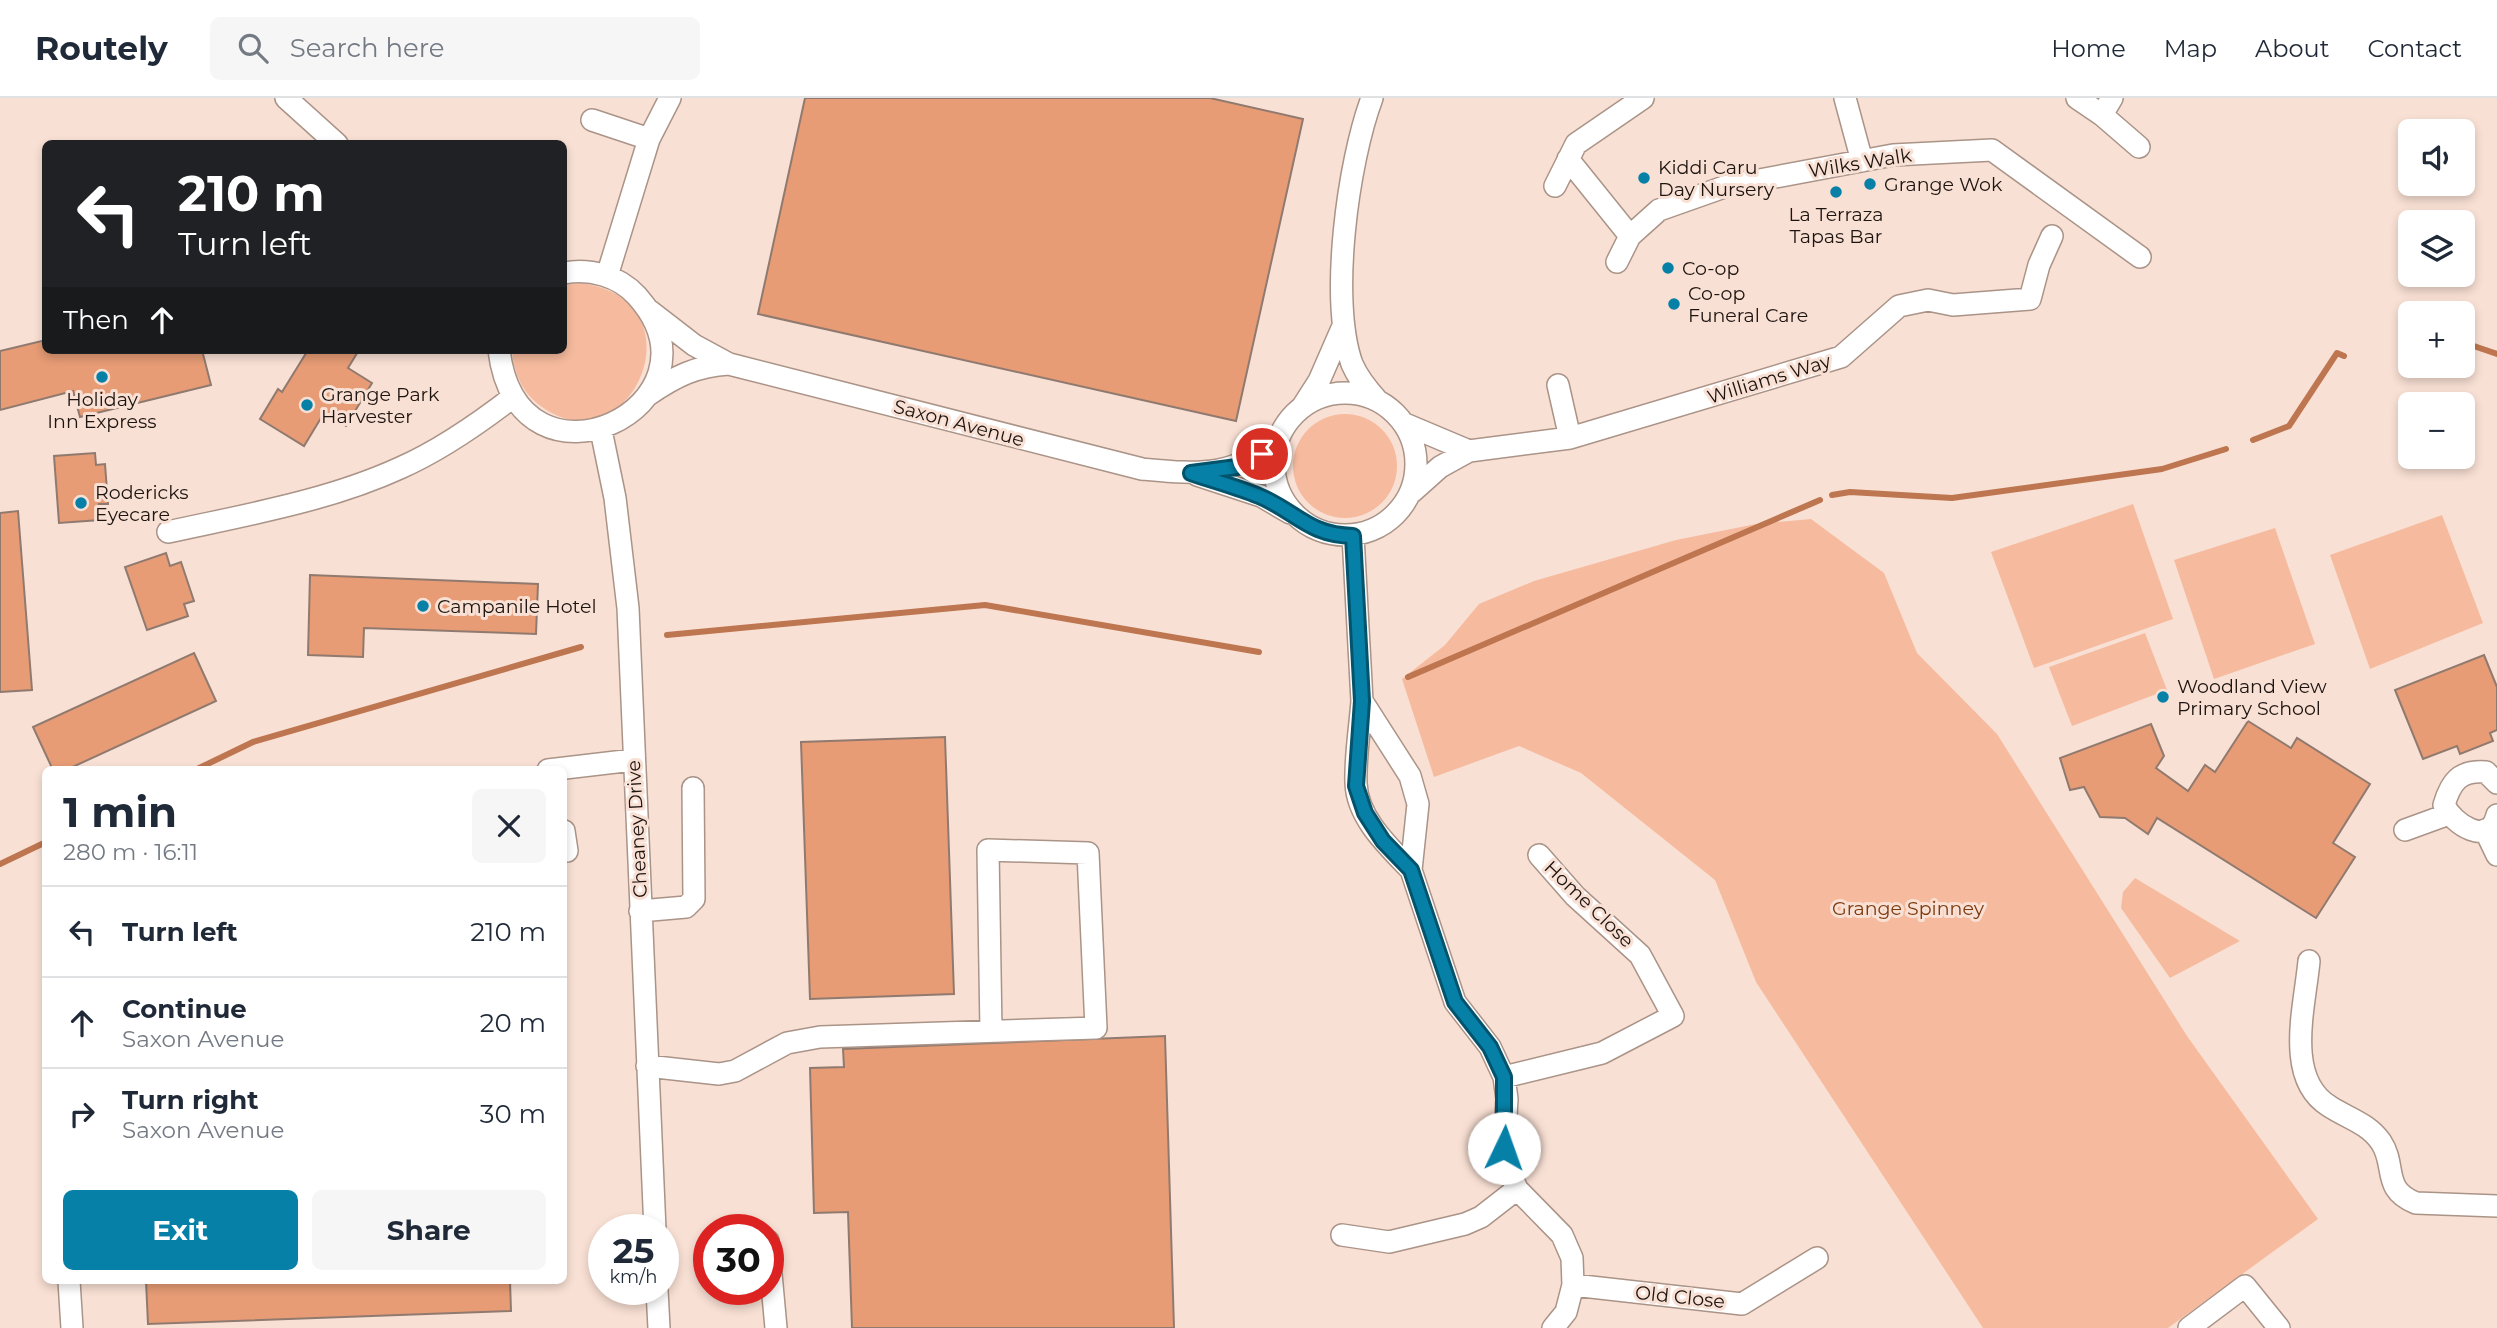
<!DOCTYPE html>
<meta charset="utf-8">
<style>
body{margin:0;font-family:Montserrat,sans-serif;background:#f6f6f7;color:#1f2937;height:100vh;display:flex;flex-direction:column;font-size:26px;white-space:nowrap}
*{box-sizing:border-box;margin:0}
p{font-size:23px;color:#747a83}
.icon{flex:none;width:38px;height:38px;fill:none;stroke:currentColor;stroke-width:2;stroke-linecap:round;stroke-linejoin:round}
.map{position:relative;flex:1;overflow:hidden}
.side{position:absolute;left:42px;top:668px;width:525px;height:518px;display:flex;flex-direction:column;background:#fff;border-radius:10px;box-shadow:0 4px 10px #0003}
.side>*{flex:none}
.top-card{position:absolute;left:42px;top:42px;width:525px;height:214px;border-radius:10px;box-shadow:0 4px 10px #0003;background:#202124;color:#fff;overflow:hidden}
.buttons{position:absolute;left:2398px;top:21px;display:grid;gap:14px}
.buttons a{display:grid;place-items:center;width:77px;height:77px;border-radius:10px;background:#fff;box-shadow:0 4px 10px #0003;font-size:35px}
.speed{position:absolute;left:588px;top:1116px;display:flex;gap:14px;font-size:35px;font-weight:700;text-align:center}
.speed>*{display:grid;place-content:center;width:91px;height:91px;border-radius:50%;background:#fff;box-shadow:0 4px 10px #0003;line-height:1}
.speed small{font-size:18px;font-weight:400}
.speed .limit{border:10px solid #d22;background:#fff;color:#111}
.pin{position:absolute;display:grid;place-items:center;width:60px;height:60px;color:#fff;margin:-30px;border:4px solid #fff;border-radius:50%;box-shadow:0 2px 7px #0007}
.me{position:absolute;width:77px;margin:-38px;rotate:3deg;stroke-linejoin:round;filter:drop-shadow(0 0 5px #0008)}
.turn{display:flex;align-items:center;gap:24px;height:147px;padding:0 21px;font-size:32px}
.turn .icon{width:91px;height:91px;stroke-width:2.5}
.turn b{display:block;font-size:49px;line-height:60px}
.then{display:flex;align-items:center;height:66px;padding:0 21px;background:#0003;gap:14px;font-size:26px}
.round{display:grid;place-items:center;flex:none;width:74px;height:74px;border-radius:10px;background:#f6f6f7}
.head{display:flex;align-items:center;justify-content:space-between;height:119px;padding:0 21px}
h1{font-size:42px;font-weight:700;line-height:52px}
.cta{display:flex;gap:14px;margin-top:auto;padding:14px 21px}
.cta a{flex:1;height:80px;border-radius:10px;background:#0680a6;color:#fff;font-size:28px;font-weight:700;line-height:80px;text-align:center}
.cta a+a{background:#f6f6f7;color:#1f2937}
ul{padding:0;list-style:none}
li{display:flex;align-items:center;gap:21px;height:91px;padding:0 21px;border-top:2px solid #e0e1e3}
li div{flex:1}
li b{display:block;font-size:26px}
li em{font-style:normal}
header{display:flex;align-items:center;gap:42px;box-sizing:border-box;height:98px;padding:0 35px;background:#fff;border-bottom:2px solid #e0e1e3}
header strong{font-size:33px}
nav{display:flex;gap:38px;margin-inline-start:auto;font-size:24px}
.search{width:490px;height:63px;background:#f6f6f7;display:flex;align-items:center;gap:18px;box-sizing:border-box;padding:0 24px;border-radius:10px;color:#747a83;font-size:26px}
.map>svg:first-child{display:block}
.green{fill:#f6bb9e}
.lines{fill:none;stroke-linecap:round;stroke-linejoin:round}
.stream{stroke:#be7650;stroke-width:6}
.building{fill:#e79c75;stroke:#907a6f;stroke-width:2}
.minor-casing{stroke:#aa9387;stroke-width:24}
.minor{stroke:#fff;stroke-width:21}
.route-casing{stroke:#04536c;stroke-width:18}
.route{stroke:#0680a6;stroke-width:12}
.poi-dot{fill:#0680a6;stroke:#f9e0d4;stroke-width:2.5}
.labels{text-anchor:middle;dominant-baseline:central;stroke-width:6;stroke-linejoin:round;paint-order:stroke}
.street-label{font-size:19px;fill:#1d1410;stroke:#f9e0d4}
.poi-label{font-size:19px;fill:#1d1410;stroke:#f9e0d4;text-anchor:start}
.park-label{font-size:19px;fill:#7d3a0f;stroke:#f9e0d4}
</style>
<header>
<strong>Routely</strong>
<div class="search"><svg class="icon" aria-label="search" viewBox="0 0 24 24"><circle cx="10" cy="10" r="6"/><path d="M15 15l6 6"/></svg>Search here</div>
<nav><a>Home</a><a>Map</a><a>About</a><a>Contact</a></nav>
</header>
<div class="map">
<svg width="2497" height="1230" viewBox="0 0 2497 1230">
<rect width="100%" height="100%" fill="#f9e0d4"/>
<path class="green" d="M581,185C704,202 632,368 545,311C523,297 514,277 512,252H564V187Z
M1293 368a52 52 0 1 1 104 0a52 52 0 1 1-104 0Z
M2133,406L2173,521L2034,570L1991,454Z
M2442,417L2483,525L2370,571L2330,457Z
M1811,421L1884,475L1917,555L1997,636L2187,938L2318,1121L2168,1230H1983L1756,884L1715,782L1581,675L1519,648L1434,679L1402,581L1445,547L1479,506L1534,483L1676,442L1756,426Z
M2275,430L2315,546L2214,581L2174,462Z
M2145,535L2167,592L2072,628L2049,569Z
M2135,780L2240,843L2170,880L2121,810L2123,794Z"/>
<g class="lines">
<path class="stream" d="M2462,244L2497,256
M2253,342L2289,328L2337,255L2344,258
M1832,397L1850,394L1952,400L2162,371L2226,351
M667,537L985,507L1259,554
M1408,579L1820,402
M195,672L253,644L581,549
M0,766L46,744"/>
</g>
<path class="building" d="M805,0H1210L1303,21L1236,323L758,216Z
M46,242V252H202L211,287L80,319L73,293L0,312V253Z
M308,252H359L348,270L372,285L346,328L324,315L304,348L260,321L278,291L282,294Z
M95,355L96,367L105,366L108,406H99L100,422L59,425L54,358Z
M18,413L32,592L0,594V415Z
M166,455L170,468L181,464L194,503L184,506L188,518L147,532L125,469Z
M310,477L538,486L536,536L364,530L363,559L308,557Z
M194,555L216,603L66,672H53L33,629Z
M2484,557L2497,589V632L2490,635L2493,643L2460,656L2457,648L2423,661L2395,592Z
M2248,623L2291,650L2297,640L2370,686L2333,745L2355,759L2316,820L2157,720L2148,736L2125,720L2100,719L2084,689L2070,692L2060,660L2151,626L2164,658L2156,670L2188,693L2205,667L2215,674Z
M945,639L954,896L810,901L801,644Z
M1165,938L1174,1230H852L848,1114L814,1115L810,970L844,969L843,951Z
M146,1183H510L511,1213L148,1226Z"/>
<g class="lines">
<g class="minor-casing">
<path id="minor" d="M286,0L337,46
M1372,0C1348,64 1329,202 1352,266C1358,280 1367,291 1377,302
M1845,0L1862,63
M2077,0L2102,17L2112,0
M2102,17L2139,49
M592,22L649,41
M1568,61L1630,138
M1555,88L1576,46L1643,0
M1617,164L1630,138L1659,112L1727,88L1893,57L1992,52L2140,159
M607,178L649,41L670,0
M650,213L694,247L729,266L1142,371C1196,376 1238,381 1279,338
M499,252C518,411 734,307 637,198C619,178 590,170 564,175
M1558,287L1570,340
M1274 366a71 71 0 1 1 142 0a71 71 0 1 1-142 0Z
M648,297C676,278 696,268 729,266
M1303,308L1319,283L1343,228
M1405,326L1469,353
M601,332L615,400L628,510L655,1132
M1197,377L1261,398L1290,415
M1412,394L1440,369L1469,353L1570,340L1841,259L1899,208L1928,202L1953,207L2030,201L2039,167L2052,138
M168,434C245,417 328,403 400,370C441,352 478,326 513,299
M1353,438L1362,603
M1362,603L1410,678L1418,706L1411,772C1389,749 1357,720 1356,685C1355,659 1360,630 1362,603Z
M548,672L633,662
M2497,685L2486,674C2460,672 2451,683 2444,707C2453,726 2489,750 2497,717
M2405,732L2449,716
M2485,732L2497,757
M564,733L567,753
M1411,772L1455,904L1490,949L1504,979L1507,1001L1504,1050L1510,1074L1517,1091L1562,1137L1572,1160L1573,1187L1566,1214L1553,1230
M640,813L686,809L694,801L693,690
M2309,863C2305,908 2284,980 2329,1008C2347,1020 2368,1025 2381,1044C2397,1068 2381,1091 2416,1105L2497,1108
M647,968L719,976L735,973L787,945L820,939L1096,930L1088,755L988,752L991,933
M1504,979L1602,955L1673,918L1640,857L1575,798L1539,757
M1342,1137L1389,1144L1465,1126L1481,1119L1517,1091
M768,1143L776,1230
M69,1183L72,1230
M1573,1187L1742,1206L1817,1160
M657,1192L659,1230
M2189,1230L2245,1188L2279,1230"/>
</g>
<use href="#minor" class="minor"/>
</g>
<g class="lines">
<g class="route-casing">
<path id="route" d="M1262,356L1237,369L1191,375C1214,383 1237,389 1259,398C1297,414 1308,437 1353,438L1362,603L1356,688L1365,715L1383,743L1411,772L1455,904L1490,949L1504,979V1050"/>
</g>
<use href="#route" class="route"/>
</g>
<g class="poi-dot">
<circle cx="1644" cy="80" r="7"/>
<circle cx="1870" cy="86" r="7"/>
<circle cx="1836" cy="94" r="7"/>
<circle cx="1668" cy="170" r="7"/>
<circle cx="1674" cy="206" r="7"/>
<circle cx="102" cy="279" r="7"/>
<circle cx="307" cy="307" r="7"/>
<circle cx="81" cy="405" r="7"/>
<circle cx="423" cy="508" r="7"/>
<circle cx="2163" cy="599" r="7"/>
</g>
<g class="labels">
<g class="street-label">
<text transform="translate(1860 65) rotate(-9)">Wilks Walk</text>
<text transform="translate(1769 281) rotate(-17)">Williams Way</text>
<text transform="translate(959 325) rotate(15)">Saxon Avenue</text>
<text transform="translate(637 731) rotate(-93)">Cheaney Drive</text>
<text transform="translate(1589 806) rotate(44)">Home Close</text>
<text transform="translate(1680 1199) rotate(6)">Old Close</text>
</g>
<g class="poi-label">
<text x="1658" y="69">Kiddi Caru<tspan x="1658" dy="22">Day Nursery</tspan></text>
<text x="1884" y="86">Grange Wok</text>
<text x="1836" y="116" text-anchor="middle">La Terraza<tspan x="1836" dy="22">Tapas Bar</tspan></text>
<text x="1682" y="170">Co-op</text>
<text x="1688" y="195">Co-op<tspan x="1688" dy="22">Funeral Care</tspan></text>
<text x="321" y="296">Grange Park<tspan x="321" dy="22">Harvester</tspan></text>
<text x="102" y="301" text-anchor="middle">Holiday<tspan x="102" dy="22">Inn Express</tspan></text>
<text x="95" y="394">Rodericks<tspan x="95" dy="22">Eyecare</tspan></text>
<text x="437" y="508">Campanile Hotel</text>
<text x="2177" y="588">Woodland View<tspan x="2177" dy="22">Primary School</tspan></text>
</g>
<g class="park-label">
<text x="1908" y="810">Grange Spinney</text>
</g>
</g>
</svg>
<div class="buttons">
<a><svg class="icon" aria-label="sound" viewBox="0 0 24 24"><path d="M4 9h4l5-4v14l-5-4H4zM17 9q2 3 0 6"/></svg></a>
<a><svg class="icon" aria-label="layers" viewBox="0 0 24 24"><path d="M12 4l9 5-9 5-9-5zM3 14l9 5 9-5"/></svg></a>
<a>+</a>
<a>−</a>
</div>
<div class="speed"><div>25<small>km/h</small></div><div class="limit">30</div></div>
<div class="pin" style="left:1262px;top:356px;background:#d93025"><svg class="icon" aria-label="arrive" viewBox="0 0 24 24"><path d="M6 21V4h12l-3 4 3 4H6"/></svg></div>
<svg class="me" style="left:1504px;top:1050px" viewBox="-20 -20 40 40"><circle r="19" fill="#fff"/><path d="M0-13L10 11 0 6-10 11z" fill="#0680a6"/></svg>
<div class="top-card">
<div class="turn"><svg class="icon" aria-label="left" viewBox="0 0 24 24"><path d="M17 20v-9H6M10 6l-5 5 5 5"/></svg><div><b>210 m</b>Turn left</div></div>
<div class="then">Then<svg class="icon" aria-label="ahead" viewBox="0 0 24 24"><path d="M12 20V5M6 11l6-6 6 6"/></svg></div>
</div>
<section class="side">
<div class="head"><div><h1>1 min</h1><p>280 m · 16:11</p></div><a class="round"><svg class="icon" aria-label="close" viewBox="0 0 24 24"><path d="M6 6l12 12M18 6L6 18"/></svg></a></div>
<ul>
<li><svg class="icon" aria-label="left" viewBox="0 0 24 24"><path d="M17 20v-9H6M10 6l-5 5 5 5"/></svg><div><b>Turn left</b></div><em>210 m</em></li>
<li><svg class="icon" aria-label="ahead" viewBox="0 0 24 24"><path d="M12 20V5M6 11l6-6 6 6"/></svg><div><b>Continue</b><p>Saxon Avenue</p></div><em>20 m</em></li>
<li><svg class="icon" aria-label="right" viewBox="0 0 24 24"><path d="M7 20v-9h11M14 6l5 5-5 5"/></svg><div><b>Turn right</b><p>Saxon Avenue</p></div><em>30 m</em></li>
</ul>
<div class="cta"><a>Exit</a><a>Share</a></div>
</section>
</div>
